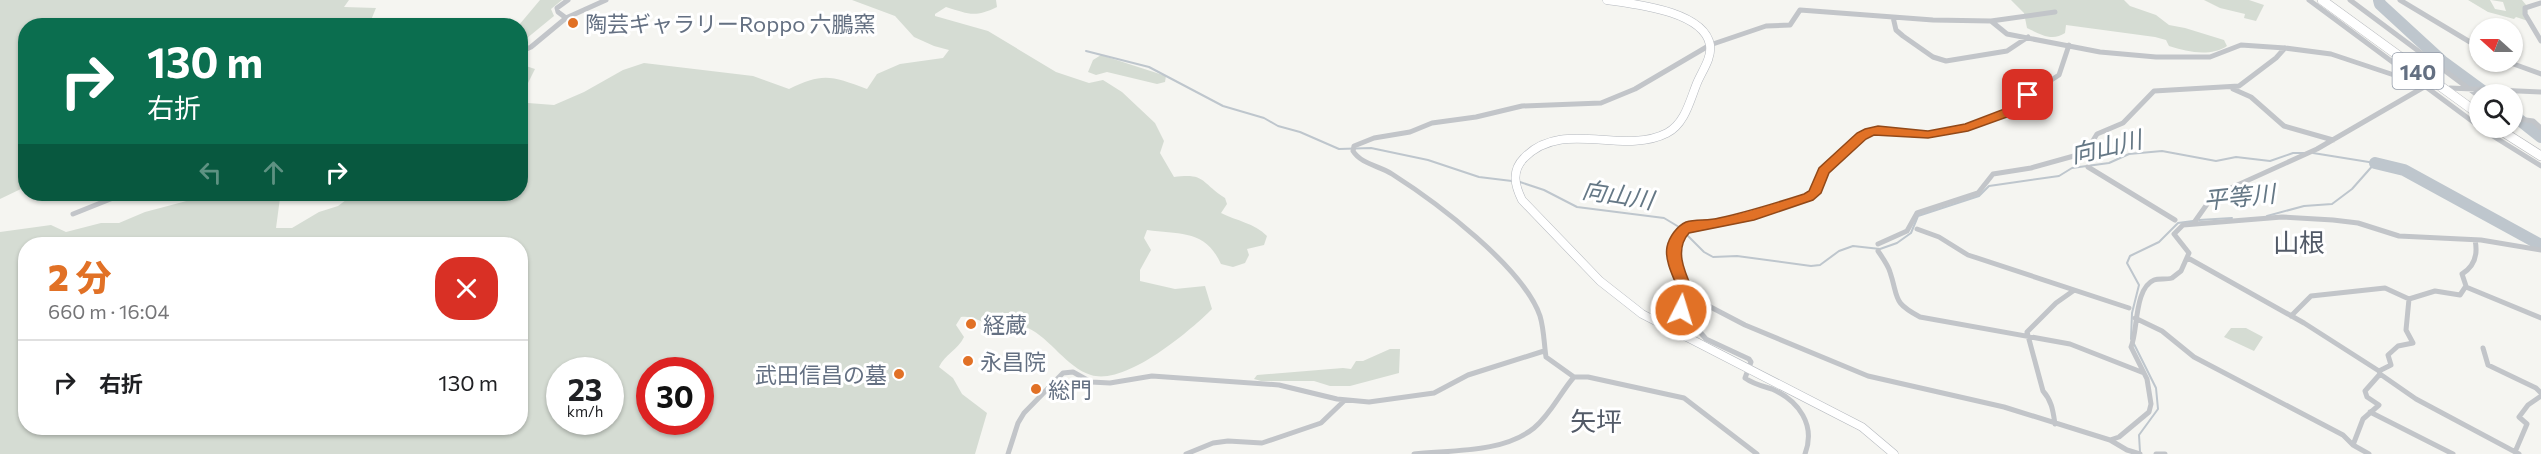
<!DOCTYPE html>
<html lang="ja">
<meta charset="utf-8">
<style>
body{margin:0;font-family:Commissioner,"Noto Sans JP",sans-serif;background:#f2f2f2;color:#202124;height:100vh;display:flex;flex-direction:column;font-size:22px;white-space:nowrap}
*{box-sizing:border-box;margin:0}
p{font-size:20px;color:#757577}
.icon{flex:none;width:33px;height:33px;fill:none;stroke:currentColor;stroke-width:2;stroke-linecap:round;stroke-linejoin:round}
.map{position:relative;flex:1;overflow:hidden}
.side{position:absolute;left:18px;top:237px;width:510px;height:198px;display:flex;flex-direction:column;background:#fff;border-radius:24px;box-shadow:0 2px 4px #0004}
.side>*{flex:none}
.guide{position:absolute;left:18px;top:18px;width:510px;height:183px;border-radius:24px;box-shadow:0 2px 4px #0004;background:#0b6e4f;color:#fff;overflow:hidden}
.needle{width:39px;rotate:291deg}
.controls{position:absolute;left:2469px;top:18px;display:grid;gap:12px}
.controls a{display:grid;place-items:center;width:54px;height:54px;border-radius:50%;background:#fff;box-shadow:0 2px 4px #0004;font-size:30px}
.speed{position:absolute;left:546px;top:357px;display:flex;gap:12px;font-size:30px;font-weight:700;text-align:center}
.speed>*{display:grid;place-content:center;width:78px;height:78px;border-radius:50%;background:#fff;box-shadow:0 2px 4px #0004;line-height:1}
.speed small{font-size:15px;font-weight:400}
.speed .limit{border:9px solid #d22;background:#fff;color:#111}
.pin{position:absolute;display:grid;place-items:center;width:51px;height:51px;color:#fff;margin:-26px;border-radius:12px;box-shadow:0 3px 9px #0006}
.me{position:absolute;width:66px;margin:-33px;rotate:5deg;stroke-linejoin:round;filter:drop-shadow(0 0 4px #0008)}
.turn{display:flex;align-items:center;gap:21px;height:126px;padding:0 30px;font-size:27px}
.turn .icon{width:78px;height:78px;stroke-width:2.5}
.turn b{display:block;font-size:42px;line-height:51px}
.lanes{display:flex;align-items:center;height:57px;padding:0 30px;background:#0003;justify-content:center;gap:30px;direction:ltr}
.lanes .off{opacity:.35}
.round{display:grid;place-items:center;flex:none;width:63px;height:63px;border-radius:24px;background:#f2f2f2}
.headline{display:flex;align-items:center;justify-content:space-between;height:102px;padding:0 30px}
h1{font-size:36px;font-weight:800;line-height:45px;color:#e17126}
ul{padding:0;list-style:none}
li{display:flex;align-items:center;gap:18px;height:84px;padding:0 30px;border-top:2px solid #e0e0e0}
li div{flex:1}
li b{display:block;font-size:22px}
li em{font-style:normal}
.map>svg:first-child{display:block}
.green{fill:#d5dcd3;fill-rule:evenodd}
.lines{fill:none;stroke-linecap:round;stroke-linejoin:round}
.stream{stroke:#bec6cd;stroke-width:2}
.river{stroke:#bec6cd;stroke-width:12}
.secondary-casing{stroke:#b4b8be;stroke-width:9}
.highway-casing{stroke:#b5b7bb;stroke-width:10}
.street{stroke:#c2c5c9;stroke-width:5}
.secondary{stroke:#fff;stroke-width:8}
.highway{stroke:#fff;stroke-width:9}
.route{fill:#e17126;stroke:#924919;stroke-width:1.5}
.poi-dot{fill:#e17126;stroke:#fff;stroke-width:2}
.labels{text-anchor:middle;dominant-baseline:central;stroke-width:6;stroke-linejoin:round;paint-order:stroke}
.shield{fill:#fff;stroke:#929ba8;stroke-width:1.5}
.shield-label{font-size:21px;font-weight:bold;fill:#647082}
.poi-label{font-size:22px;fill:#647082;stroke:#fff;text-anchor:start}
.water-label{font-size:24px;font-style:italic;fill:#657886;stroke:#fff}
.quarter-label{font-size:26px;fill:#525a67;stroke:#fff}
</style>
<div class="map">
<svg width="2541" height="454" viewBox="0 0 2541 454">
<rect width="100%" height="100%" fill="#f5f5f1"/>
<path class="green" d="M0,0H349L344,7L376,8L369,25L26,26L25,187L0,199Z
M540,0H562L551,9L554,16L521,43L519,25Z
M852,0H996L997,7C974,18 969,14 946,7L935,14V16L988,31L1056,72L1089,83L1103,80L1122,92L1155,123L1164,141L1160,153L1174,177C1206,173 1200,182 1225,198L1227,204L1221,213C1237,221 1254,223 1267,236L1264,245L1247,249L1249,255L1245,263L1233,267L1221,264C1205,229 1180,235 1147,230L1144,238L1151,250L1140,270V281L1175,289L1205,286L1212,309C1189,332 1125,386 1091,375C1066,367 1051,339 1028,328C1019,324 1002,326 992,324C981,323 972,315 961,317L956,325L964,337C958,350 945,354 939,367L953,378L962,394L987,413L975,454H0V232L51,225L66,232L101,223H119L145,212L213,194H272L280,198L276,228H292L319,212L338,206L354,194H520V68L526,66L535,69L526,87L528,103L554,105L584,92L623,70L644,63L753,76L789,89C823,72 832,76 867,89L877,74L900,64L943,58L949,50L934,46L914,37L895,16ZM520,244V428H26V244ZM610,370V422H560V370ZM700,370V422H650V370Z
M2011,0H2124L2130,6L2156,15L2169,25L2185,28L2224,40L2227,46C2210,57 2188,52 2169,46L2166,40L2155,37L2066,25L2065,33C2052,42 2040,34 2027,28L2024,13Z
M2204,0H2249L2264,5L2256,21L2244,18L2245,14L2220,8Z
M2468,0H2490L2495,9L2506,11L2503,2L2491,0H2522L2527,6L2528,21L2516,17L2514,19L2488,12Z
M1101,55L1166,76L1165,82L1157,84L1107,72L1096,75L1088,72L1093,60Z
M2231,328H2246L2263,337L2254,351L2224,337Z
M1390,349H1400L1399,373L1350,386H1330L1314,381H1261L1254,379L1257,375L1343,368L1351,369L1356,361H1363Z"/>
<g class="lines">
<path class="stream" d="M1086,51L1149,67L1223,106L1264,118L1278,126L1300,132L1339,149L1371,148L1428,160L1479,177L1520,182L1544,190L1577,207L1664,218L1679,227L1704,252L1713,257L1737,256L1811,266L1820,265L1839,251L1853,246L1880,249L1897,243L1911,233L1918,216L1979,196L1989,186L2059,176L2072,168L2109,163L2129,154L2162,151L2216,161L2236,157L2270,161L2293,153H2305
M2267,216L2304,206L2332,204L2352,189L2375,163L2313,153
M2199,220L2232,218
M2131,339L2132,313L2139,285L2127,263L2130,256L2159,242L2178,223L2193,221
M2134,344L2156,388L2158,409L2139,435L2140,452"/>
<path class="river" d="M2379,0L2380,4L2442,61L2487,94
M2512,114L2541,137
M2375,163L2404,170L2541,245"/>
<g class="secondary-casing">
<path id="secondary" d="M1607,0C1634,4 1704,11 1710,45C1712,58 1702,71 1697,83C1690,100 1685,124 1667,133C1622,156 1562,118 1524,158C1511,171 1515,186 1522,200L1600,281L1642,314L1862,427L1894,454"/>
</g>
<g class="highway-casing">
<path id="highway" d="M2322,0L2480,115
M2497,128L2541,156"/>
</g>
<path class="street" d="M2309,0L2480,127
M2350,0L2480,97
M2400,0L2480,48
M2541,3L2525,8V14L2541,41
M1893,17L1896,30L1903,36L1933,57L1946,61L2007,51L2028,37
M566,18L558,12L557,8L568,0
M1991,21L2055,12
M520,52L531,47L566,18L606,0
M2508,62L2541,74
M2450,88L2541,92
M2233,89L2251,97L2284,126L2333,140
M2512,118L2533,121L2541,128
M2480,128L2541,166
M2088,167L2175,220
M73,214L123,194
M2193,224L2210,200L2222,192L2317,149L2424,87
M1917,229L1939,237L1968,255L2129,308
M1878,244L1907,231L1917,213L1978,193L1993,174L2031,168L2081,154L2089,147L2097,134L2123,123L2154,91L2239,86L2276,58L2285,48
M1878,251C1882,257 1888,265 1890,272C1899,299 1892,302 1920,317L2070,344L2144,373
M2188,258L2304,323L2379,371L2380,374L2365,391L2367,397L2379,405L2363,419L2353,445
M2466,287L2541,318
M1689,299L1676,268L1674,252L1677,237L1685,229L1739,219L1809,197L1832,162L1856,142L1878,130L1934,134L1968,127L2020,108L2028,95L2059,75L2069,45
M2291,316L2311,296L2385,288L2409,299
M2135,318L2162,331L2194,357L2343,435L2353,445L2369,454
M2483,348L2488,365L2536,388L2541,393
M2379,371L2391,365L2388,355L2398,346L2413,343L2406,330L2409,299L2435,291L2460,295L2466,286L2462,274C2475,266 2478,254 2475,240
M2380,374L2416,399L2519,454
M2370,412L2453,454
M2055,424C2053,411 2052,401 2043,391L2027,332L2056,303L2073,291
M2110,440L2119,437L2149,412L2151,404L2147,379L2131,347C2138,332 2134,288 2154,280C2159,278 2166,280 2172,278L2181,271L2189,253L2174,234L2183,225L2282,217L2333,220L2358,223L2399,236L2481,240L2541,250
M2515,452L2527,424L2519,417L2528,405L2541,396
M1008,454L1018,423L1024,413L1063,373L1073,372L1091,382L1110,383L1152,376L1279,385L1337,399L1369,402L1434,393L1468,375L1544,351
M1186,454L1213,443L1228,441L1262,443L1321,423L1345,400
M1414,454C1452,450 1503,453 1534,428C1551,414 1560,393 1574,377
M1757,454L1684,398L1588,377H1574L1546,357C1544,344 1544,329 1540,316C1523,267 1436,202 1392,174C1380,166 1361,164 1353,151L1354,146L1374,138L1410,132L1432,123L1476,117L1522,106L1601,103L1635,89L1710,45L1766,26L1790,25L1800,10L1933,20L1991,21L2007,34L2100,52L2156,57H2210L2241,45L2285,48L2331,54L2394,75L2407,73
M1805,454C1816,425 1799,401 1772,389C1762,386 1753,384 1745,378L1751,362L1749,359L1706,339L1681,310L1684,300L1701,302L1745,325L1868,376L2004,407L2110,440L2127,450L2140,454
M2156,454H2165"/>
<use href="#secondary" class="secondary"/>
<use href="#highway" class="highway"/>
</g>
<path class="route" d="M2028,92L2034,95L2024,111L1968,131L1928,138L1874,135L1866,139L1829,173L1821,193L1813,200L1754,220L1689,233C1672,252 1688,278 1696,298L1690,303L1686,313H1676L1674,310L1676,300L1681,296C1676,282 1664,262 1667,247C1669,237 1677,226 1686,222C1696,219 1708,221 1719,218C1748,212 1776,203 1804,194L1809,191L1819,168L1857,133L1865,129L1878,126L1928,131L1965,124L2015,105L2024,93Z"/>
<g class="poi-dot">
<circle cx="573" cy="23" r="6"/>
<circle cx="971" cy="324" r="6"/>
<circle cx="968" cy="361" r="6"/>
<circle cx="899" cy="374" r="6"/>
<circle cx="1036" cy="389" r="6"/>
</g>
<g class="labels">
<rect class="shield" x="2392.5" y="53" width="51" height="36" rx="4.5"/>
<g class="shield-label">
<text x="2418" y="71">140</text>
</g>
<g class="poi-label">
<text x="585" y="23">陶芸ギャラリーRoppo 六鵬窯</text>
<text x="983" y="324">経蔵</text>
<text x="980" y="361">永昌院</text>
<text x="887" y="374" text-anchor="end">武田信昌の墓</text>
<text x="1048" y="389">総門</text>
</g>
<g class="water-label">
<text transform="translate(2106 146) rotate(-13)">向山川</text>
<text transform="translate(1618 194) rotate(9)">向山川</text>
<text transform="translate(2239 196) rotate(-6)">平等川</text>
</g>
<g class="quarter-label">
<text x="2299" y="241">山根</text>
<text x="1596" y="420">矢坪</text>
</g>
</g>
</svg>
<div class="controls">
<a><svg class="needle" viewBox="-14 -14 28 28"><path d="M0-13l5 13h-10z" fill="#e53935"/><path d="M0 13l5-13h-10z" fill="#757577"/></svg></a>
<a><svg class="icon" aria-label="search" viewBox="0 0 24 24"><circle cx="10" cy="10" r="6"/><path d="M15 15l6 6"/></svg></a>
</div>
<div class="speed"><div>23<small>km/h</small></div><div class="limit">30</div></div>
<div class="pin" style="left:2028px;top:95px;background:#d93025"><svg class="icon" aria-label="arrive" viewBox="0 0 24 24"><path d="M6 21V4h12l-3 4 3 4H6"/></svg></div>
<svg class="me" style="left:1681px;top:310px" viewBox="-20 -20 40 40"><circle r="17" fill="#e17126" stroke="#fff" stroke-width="3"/><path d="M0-11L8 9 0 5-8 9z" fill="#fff"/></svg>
<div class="guide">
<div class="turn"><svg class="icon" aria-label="right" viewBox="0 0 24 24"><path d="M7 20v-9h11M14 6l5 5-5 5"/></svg><div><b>130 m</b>右折</div></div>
<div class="lanes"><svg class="icon off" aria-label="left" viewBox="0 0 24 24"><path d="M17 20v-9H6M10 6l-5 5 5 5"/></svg><svg class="icon off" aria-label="ahead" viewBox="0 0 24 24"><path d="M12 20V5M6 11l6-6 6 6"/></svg><svg class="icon" aria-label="right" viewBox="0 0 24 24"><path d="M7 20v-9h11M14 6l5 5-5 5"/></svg></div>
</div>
<section class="side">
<div class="headline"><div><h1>2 分</h1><p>660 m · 16:04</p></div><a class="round" style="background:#d93025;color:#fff"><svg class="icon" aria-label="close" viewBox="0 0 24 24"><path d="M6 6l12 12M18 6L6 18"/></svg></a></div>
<ul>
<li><svg class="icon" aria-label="right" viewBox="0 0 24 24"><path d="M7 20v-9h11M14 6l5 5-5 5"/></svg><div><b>右折</b></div><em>130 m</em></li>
</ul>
</section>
</div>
